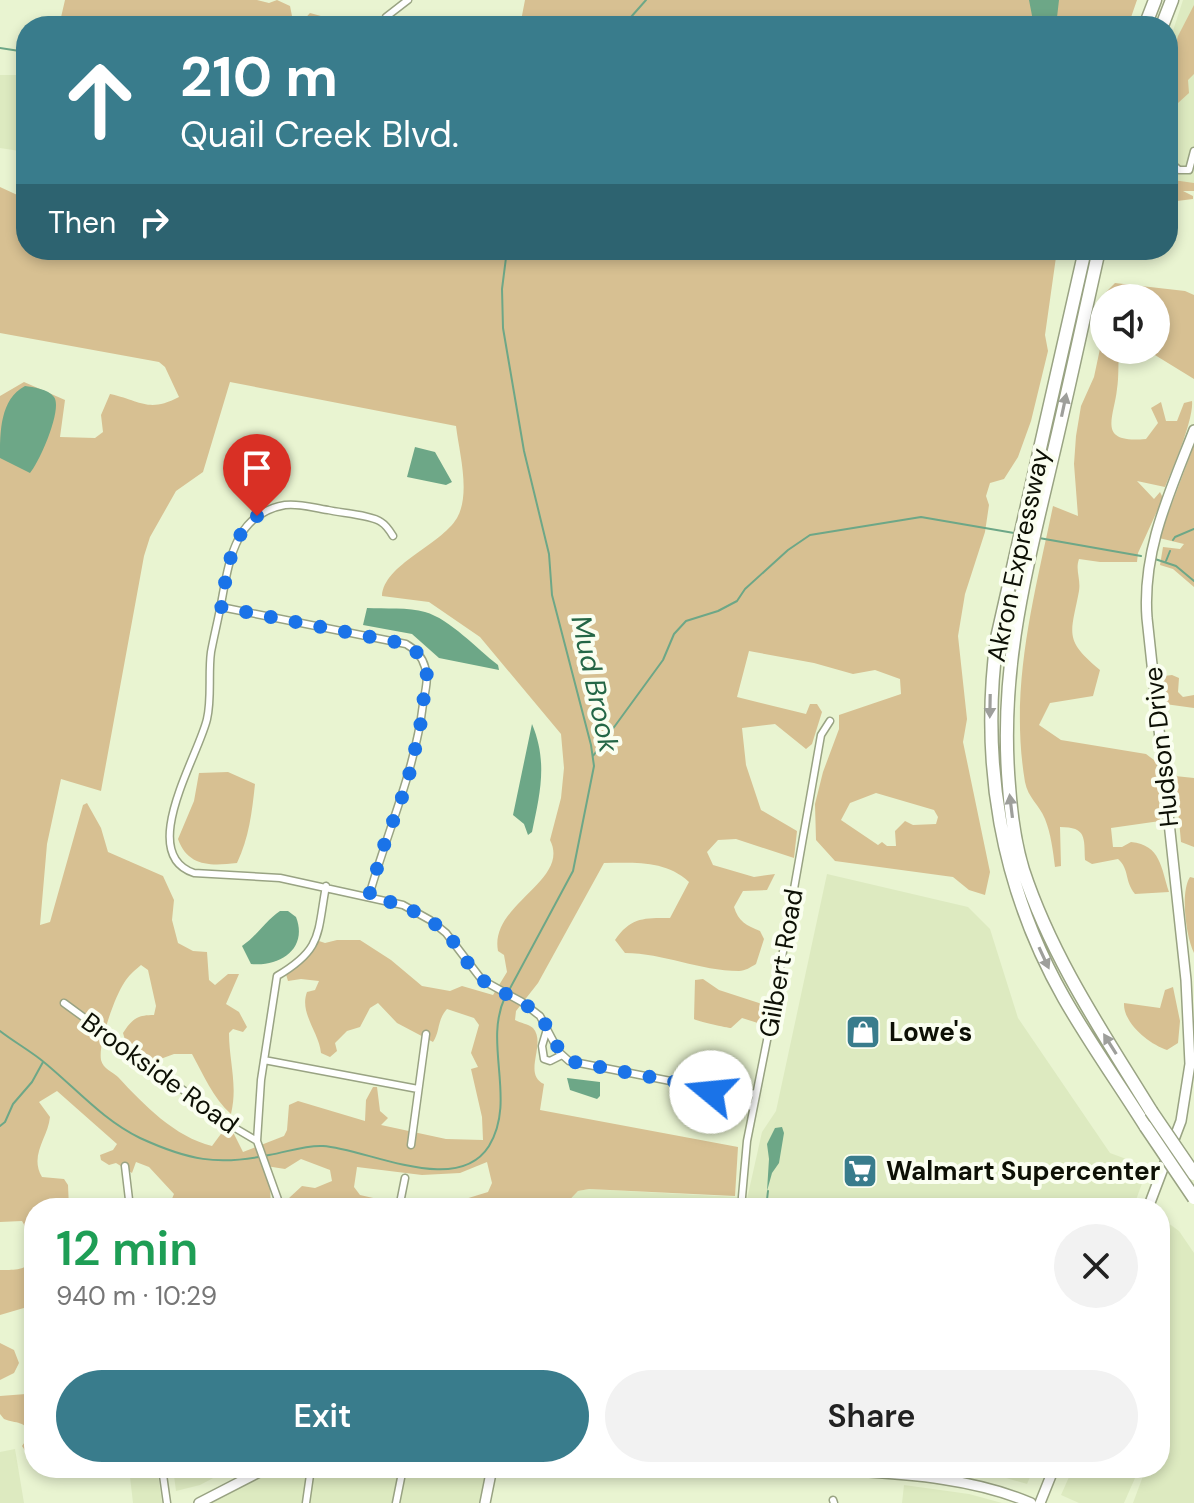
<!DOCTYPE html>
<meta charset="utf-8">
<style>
body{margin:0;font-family:"DM Sans",sans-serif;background:#f2f2f2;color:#222;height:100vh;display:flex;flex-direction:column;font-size:30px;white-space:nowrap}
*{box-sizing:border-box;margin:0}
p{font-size:26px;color:#767676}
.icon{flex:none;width:44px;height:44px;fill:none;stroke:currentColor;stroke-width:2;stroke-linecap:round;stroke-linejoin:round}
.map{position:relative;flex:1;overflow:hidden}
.details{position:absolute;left:24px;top:1198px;width:1146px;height:280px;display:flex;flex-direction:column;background:#fff;border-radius:32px;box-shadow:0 4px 12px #0003}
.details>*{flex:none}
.hud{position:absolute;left:16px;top:16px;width:1162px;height:244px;border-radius:32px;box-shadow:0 4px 12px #0003;background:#397c8c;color:#fff;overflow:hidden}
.controls{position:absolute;left:1090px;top:284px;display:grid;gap:16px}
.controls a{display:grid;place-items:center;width:80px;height:80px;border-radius:50%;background:#fff;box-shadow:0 4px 12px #0003;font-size:40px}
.pin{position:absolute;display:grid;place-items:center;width:68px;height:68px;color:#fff;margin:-82px -34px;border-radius:50% 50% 50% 0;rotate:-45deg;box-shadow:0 0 8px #0007}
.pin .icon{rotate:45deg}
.me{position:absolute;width:88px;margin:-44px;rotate:287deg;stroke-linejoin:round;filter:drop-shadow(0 0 6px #0008)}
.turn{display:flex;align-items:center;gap:28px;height:168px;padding:0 32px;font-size:36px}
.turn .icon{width:104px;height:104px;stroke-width:2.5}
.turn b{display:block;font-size:56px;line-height:68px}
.then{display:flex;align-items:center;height:76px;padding:0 32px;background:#0003;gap:16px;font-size:30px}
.round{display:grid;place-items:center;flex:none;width:84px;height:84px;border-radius:42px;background:#f2f2f2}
.overview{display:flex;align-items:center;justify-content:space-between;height:136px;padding:0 32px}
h1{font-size:48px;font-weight:600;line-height:60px;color:#1e9e55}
.button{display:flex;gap:16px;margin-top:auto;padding:16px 32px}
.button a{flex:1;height:92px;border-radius:48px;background:#397c8c;color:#fff;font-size:32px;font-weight:600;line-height:92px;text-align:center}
.button a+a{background:#f2f2f2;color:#222}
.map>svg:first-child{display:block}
.built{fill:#ddeac0}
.green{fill:#d7c092;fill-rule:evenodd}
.water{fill:#6da787}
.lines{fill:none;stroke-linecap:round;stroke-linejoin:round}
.stream{stroke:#6da787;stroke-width:2}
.street-casing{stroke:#99a383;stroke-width:9}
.secondary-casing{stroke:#99a383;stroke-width:12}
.highway-casing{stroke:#99a383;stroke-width:15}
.street{stroke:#fff;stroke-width:6}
.secondary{stroke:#fff;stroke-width:9}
.highway{stroke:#fff;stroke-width:12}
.highway-bridge-casing{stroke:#99a383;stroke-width:15;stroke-linecap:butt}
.highway-bridge{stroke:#fff;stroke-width:12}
.oneway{fill:#9e9f9b}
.route{stroke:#1a73e8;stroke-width:14;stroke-dasharray:0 25.2}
.labels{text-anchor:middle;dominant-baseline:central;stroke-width:8;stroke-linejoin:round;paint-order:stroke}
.street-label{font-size:26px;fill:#0d1005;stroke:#fafef0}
.poi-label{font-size:26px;font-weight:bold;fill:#0d1005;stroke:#fafef0;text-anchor:start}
.water-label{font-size:28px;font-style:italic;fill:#246646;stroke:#fafef0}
</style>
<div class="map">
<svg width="1194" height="1503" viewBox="0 0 1194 1503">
<rect width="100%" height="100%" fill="#e9f4d1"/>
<path class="built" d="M1183,0H1194V191L1168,189V46Z
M0,75H26V152L0,148Z
M827,874L968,907L990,929L1018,1018L1110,1153L1148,1167L1133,1208H745L762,1132L776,1111Z
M589,1189L737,1197L736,1208H562L578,1191Z
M1164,1220L1179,1231L1194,1253V1503H1133L1146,1468H1160V1230Z
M15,1449L24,1503H0V1452Z
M129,1468H157L162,1503H133Z
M173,1468H232L200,1485L176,1491Z
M267,1468H492L485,1503H199Z
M972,1468H1034L1027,1484Z
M1073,1468H1137L1139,1469L1124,1503H1079L1061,1495Z
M904,1485L969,1494L1002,1503H902Z"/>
<path class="green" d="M65,0H257L269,3L277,0L290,6L292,16L300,24L310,13L357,26H59Z
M525,0H1137L1128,26H520Z
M1194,5V74L1188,80L1189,93L1178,103L1168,134V70L1178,36Z
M1173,180L1194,183V191H1183L1193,196V199L1177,201L1175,213L1170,211C1170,199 1164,189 1173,180Z
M0,187L26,199V250H120L148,255L156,250H1057L1045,335L1048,351L1031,421L1018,457L1004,479L990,483L986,496L989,505L985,532L965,594L958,636L967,719L963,742L990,872L985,895L969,890L953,877L835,861L816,840L815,804L823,772L839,729V715L901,694L900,679L875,670L853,674L814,663L749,651L737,697L806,714L810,704H817L822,712L812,744L806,749L775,724L742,728L746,765L761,810L797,831L794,858L736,839L718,840L707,852L713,865L754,877L775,874L767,890L743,891L734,907C738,921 747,926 760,931L764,939L756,964C751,967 745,971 739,971C700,971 663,953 625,953L615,940C631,917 644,918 670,918L689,882C665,860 635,863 604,863L538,983L516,1011L515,1020C520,1023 529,1024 533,1028C547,1044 522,1074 544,1084L540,1110L738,1147L735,1196L589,1189L578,1191L562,1208H436L488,1192L492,1183L487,1162L460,1173L422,1175L357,1167L354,1187L360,1195L382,1200L394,1208H286L289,1198L302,1186L315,1188L332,1181L330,1170L301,1159L285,1169L266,1166L270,1185L271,1208H168L174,1194L149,1167L136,1162L132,1173L116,1163L109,1165L101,1160L100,1155L113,1150L117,1144L57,1091L39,1102L50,1117C48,1138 29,1155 42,1177L64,1179L68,1185L69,1208H34V1242L22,1221L0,1222V396L24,382L65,400L60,437L95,438L103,432L101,415L110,394C142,401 148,413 179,397L165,367L159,362L0,333ZM230,382L456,426C459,452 471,493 457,518C440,546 384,564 382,596L429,602L480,637L561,734L564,768L561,798L550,840C571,881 489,904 498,951L504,955L507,972L493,995L462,986L450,991L422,986L391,960L360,940H337L325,943L316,940L285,971L288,981L301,979L319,981L315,990L307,992C299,1013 319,1032 321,1053L330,1057L337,1051L335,1043L347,1031L360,1027L370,1008L378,1003L397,1023L433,1042C440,1032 437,1020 447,1009L474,1018L479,1025L471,1053L478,1067L471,1069L482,1117L483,1140L446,1139L381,1125L388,1118L380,1111L377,1087H373L366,1100L365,1121L298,1101L289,1105L287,1130L284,1136L243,1152L232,1130L226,1127L212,1146C175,1137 144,1105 118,1077C113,1072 103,1069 101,1060C98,1044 115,996 124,983C128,976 135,970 141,965L148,970L156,1006L154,1015C137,1015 132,1019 123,1033L126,1043L155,1061L174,1054H192C203,1074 213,1098 231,1114C238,1085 229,1061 229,1033L233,1029L243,1032L247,1027L239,1012L226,1004L239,974H228L215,985L209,980L207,952L193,951L178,943L172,920L174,900L163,876L108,852L101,828L87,803L83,805L50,922L40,925L47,844L61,779L101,791L144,556L150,537L176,491L203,472ZM876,793L934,810L938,817L936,824L913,825L905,821L895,831L896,846H887L882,842L878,845L841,820L850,803Z
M1115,283L1185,291L1194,295V379L1150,352L1156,350V298L1135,295L1131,298H1106V292Z
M1104,330V350H1119C1118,363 1119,377 1117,389C1114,418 1096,444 1146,439L1158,423L1151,408L1161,402L1166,421H1177L1184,403L1192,401C1194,419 1173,468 1165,487L1137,481L1154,499L1160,492L1163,498L1138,553L1137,562H1100L1079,559C1075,570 1081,579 1079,591C1071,634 1063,639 1100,670L1093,696L1050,703L1039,725L1061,740L1146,754L1158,763L1160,821L1111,828L1113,847H1122L1131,842C1161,845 1161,868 1169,892L1135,894C1124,880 1130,870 1118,859L1092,864L1085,860C1084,838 1087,827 1060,827L1061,866L1055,867C1053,851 1051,834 1045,819C1039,804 1028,798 1025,782C1009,687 1034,598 1053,506L1078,516L1074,464L1076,436L1081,406L1094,377Z
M1194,445V587L1173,569L1160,565L1163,547L1180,549L1184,544L1159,538Z
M1172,675L1179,678L1178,692L1183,697L1194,695V708L1165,704C1161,696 1162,685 1164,676Z
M228,772L255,784C252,812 249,838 237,863C211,866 188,867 178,839L194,801L199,773Z
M1175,776L1194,778V847L1181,842Z
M1190,877L1194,878V953C1186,937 1180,892 1190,877Z
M703,979L719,990L759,1003L764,1007L765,1016L761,1024L742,1018L731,1028C728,1028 696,1021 694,1019L695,980Z
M1173,987L1180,1021L1178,1043L1167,1050C1149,1044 1123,1023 1124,1003L1160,1008L1165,990Z
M34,1258V1305L0,1315V1270C12,1270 28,1271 34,1258Z
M0,1343L14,1350L19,1363L14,1373L0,1380Z
M34,1373V1456L28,1455L22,1446L29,1436C28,1420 15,1424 4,1419L0,1414V1396L26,1394Z"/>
<path class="water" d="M1029,0H1059L1056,26H1034Z
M25,386C33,387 48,389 54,397C63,409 39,463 30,473L0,458C0,432 0,399 25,386Z
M415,447L435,452L452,482L446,485L407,477Z
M367,608C384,609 409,607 425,612C450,619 477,649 498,665L499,670L439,658L412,634L363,625Z
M532,724C548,762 540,794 532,832L528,835L524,824L513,815Z
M280,911H288L296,917C308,948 281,967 251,964L242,946C257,936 265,921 280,911Z
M567,1078L600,1082V1096L597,1099L570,1090Z
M782,1127L784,1133L779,1163L772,1173L767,1191L769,1159L767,1144L775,1128Z"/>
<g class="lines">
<path class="stream" d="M623,26L646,0
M0,48L26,52
M507,250L502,289L503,328L524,451L549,554L552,595L591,745L594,766L573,871L508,992
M1039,538L1141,556
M1173,540L1175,537L1194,529
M1155,559L1176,566L1194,581
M1166,561L1170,551
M593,756L663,660L674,634L686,621L718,611L737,601L745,589L788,550L810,535L921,517L1014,533
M0,1031C13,1041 27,1049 40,1059C73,1085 102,1120 140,1138C188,1160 217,1166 269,1155C287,1152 305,1145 323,1146C368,1149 457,1197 489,1146C517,1100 483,1044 505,997
M0,1126L5,1122L13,1104L32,1082L43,1062
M766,1208L768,1191"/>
<g class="street-casing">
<path id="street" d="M386,17L408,0
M1172,164L1179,170H1189L1194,151
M393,536C390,531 386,525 381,522C372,515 340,513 328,510C314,508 299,503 285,505C234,514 229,562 221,604C218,620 214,636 211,652C208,674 212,698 207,719C199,755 136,854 194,873L280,878L403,905L430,920L446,933L482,980L522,1002L540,1016L559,1052L569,1061L711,1089L720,1087L756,1094
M221,607L406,644C415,649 422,656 425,667C429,678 425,692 423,704C415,771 387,832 369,896
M64,1003L235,1128L257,1141
M547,1029L542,1046L544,1059L550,1061L562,1055
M264,1060L418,1089
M711,1089L712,1095L722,1101L753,1107
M411,1145L426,1034
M125,1166L130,1208
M281,1208L257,1141L261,1080L277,976C323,949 317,934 326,886
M399,1208L405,1178
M741,1208L747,1141L771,1020L821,735L830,721
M162,1468L167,1503
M833,1500L834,1503
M306,1503L311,1468
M396,1503L403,1468"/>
</g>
<g class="secondary-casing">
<path id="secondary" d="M1148,1208L1181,1121L1190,1064L1186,980L1147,618C1142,550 1170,492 1194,430
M809,1468C883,1474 961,1473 1031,1503
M199,1503L267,1468
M485,1503L492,1468
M1040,1503L1054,1468"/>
</g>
<g class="highway-casing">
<path id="highway" d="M1145,26L1155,0
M1162,26L1172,0
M1085,250L997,638C980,763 1001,887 1064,998C1089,1042 1119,1084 1146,1127
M1099,250C1083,321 1068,392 1051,463C1025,574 999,671 1009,786C1011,814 1015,844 1023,870C1052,958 1103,1033 1151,1111"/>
</g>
<use href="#street" class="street"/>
<use href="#secondary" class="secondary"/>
<use href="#highway" class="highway"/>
<g class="highway-bridge-casing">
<path id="highway-bridge" d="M1151,1111L1194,1174
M1146,1127L1194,1198"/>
</g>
<use href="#highway-bridge" class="highway-bridge"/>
</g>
<defs><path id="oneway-solid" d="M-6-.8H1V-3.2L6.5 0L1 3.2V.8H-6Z" transform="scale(2)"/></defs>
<g class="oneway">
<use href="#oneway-solid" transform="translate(1064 405) rotate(-78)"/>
<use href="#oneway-solid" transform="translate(990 706) rotate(91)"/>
<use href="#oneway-solid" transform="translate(1011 806) rotate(-97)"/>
<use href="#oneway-solid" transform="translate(1044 958) rotate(65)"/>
<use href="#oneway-solid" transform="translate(1110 1044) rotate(-122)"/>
</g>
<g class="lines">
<path class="route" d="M257,516C229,538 227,574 221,607L406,644L420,655L427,672L420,728L407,784L383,848L369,896C405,905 436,917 458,948C466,958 470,970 480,978C497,993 522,998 538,1015C551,1028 554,1048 569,1061L711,1089V1092"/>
</g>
<defs>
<g id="shop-square" transform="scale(1.8)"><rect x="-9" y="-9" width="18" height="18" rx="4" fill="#397c8c" stroke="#fafef0"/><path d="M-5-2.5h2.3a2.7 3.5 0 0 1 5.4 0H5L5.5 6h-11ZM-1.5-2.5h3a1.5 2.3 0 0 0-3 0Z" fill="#fff"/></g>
<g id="supermarket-square" transform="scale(1.8)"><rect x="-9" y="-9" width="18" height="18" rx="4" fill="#397c8c" stroke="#fafef0"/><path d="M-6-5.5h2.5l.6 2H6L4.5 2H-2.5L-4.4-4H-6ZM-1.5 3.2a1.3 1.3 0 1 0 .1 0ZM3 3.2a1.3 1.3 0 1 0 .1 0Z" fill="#fff"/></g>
</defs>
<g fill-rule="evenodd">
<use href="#shop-square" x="863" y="1032"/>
<use href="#supermarket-square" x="860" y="1171"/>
</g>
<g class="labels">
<g class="street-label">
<text transform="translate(1018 555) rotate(-78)">Akron Expressway</text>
<text transform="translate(1161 747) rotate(-96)">Hudson Drive</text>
<text transform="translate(781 963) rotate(-80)">Gilbert Road</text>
<text transform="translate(160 1073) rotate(36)">Brookside Road</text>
</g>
<g class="poi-label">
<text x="889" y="1032">Lowe's</text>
<text x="886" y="1171">Walmart Supercenter</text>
</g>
<g class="water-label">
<text transform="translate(595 684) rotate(78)">Mud Brook</text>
</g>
</g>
</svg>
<div class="controls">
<a><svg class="icon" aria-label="sound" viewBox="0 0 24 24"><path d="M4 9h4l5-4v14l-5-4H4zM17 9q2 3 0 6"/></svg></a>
</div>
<div class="pin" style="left:257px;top:516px;background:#d93025"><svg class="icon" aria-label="arrive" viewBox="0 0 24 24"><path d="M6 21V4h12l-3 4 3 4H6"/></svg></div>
<svg class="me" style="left:711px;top:1092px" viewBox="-20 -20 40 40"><circle r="19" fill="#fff"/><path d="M0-13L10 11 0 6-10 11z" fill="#1a73e8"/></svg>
<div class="hud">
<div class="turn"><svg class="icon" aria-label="ahead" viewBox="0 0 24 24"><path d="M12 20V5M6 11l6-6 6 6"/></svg><div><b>210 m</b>Quail Creek Blvd.</div></div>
<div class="then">Then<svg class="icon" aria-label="right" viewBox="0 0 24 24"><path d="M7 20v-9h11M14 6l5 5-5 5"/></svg></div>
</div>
<section class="details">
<div class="overview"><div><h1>12 min</h1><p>940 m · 10:29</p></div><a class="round"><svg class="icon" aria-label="close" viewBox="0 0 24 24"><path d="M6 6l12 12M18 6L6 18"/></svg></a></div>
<div class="button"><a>Exit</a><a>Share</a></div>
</section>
</div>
